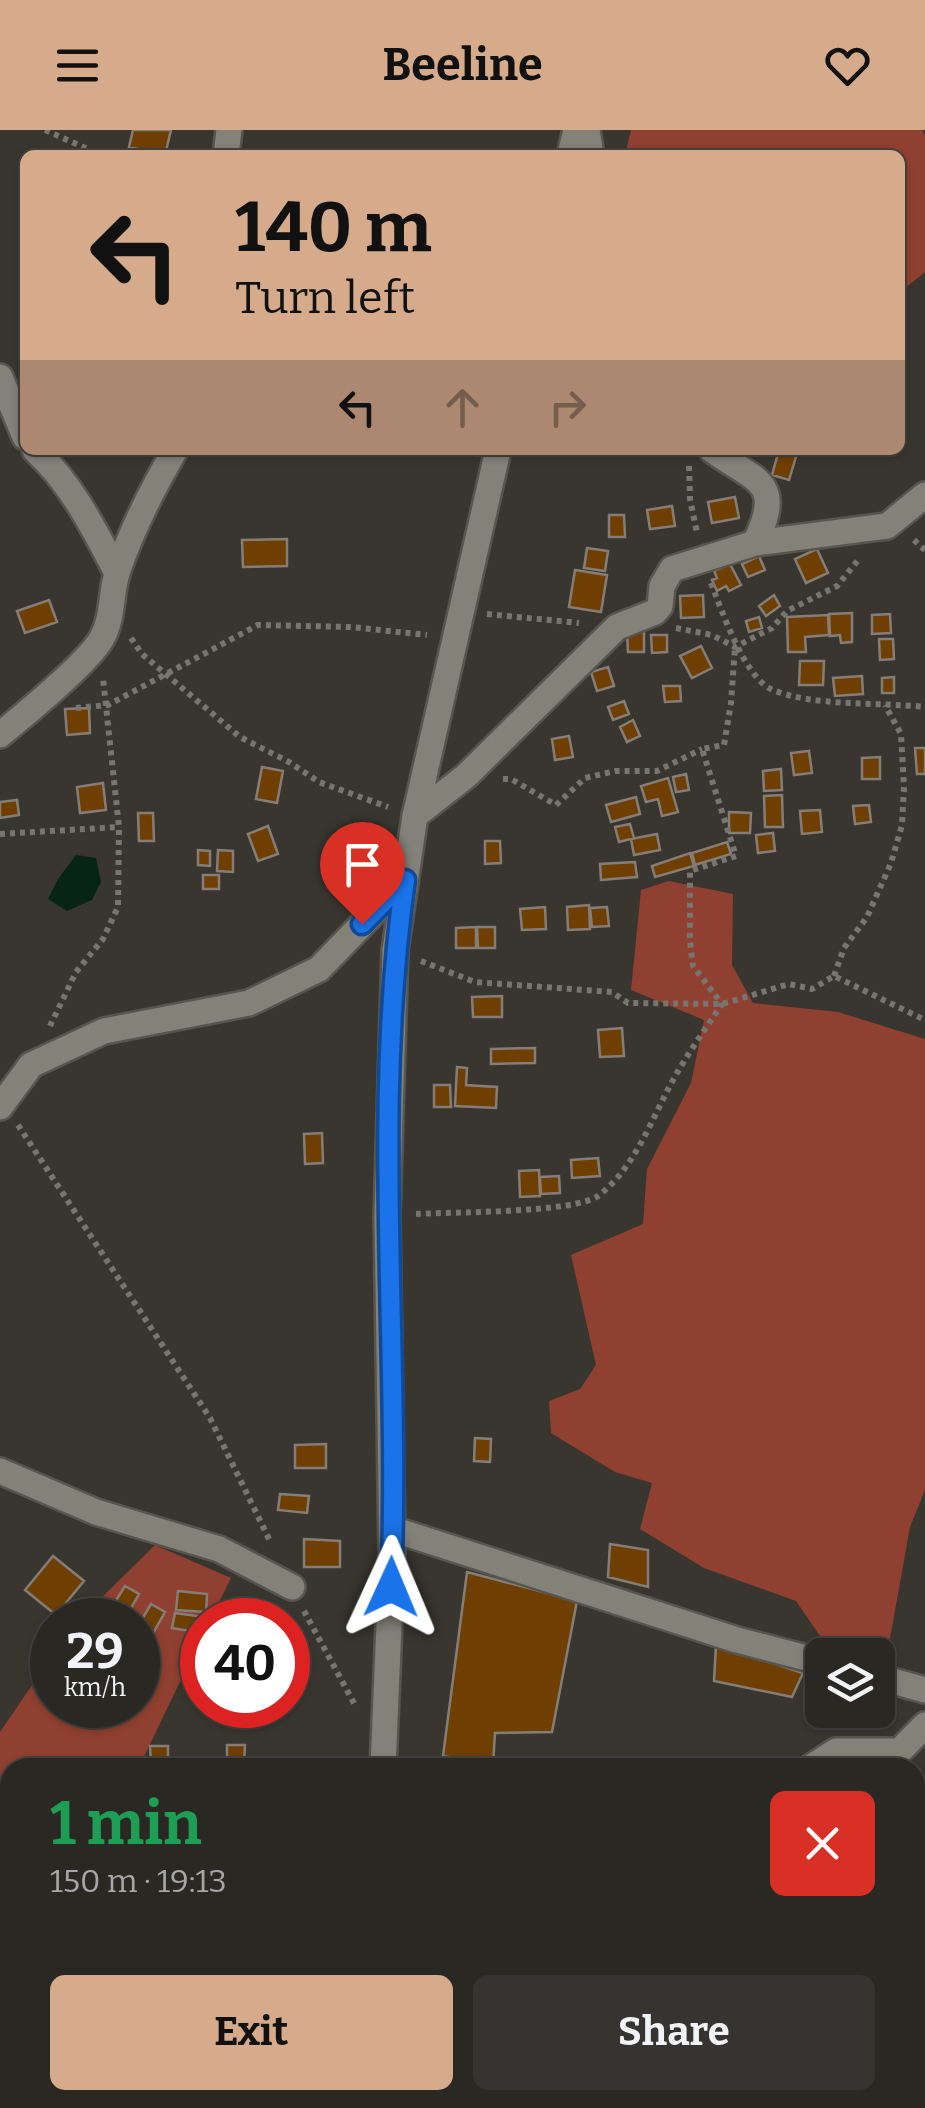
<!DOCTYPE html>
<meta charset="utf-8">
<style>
body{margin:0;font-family:Bitter,serif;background:#363430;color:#f1f3f6;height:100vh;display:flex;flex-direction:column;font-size:38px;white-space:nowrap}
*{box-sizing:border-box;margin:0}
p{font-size:32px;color:#a5a6a6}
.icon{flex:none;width:55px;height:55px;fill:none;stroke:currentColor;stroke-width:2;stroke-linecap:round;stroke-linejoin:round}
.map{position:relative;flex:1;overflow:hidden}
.sheet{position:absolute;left:0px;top:1628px;width:925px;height:352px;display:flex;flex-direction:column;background:#2a2823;border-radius:30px 30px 0 0;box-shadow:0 2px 8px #0004,0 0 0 2px #464441}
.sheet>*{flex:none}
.hud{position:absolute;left:20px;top:20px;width:885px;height:305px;border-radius:15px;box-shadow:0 2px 8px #0004,0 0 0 2px #464441;background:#d6ab8b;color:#111;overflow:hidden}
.tools{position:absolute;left:805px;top:1508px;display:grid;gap:20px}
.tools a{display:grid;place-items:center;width:90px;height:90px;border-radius:15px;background:#2a2823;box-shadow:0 2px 8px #0004,0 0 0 2px #464441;font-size:50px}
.speed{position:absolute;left:30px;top:1468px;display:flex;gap:20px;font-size:50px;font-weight:700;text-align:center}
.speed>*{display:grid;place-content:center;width:130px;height:130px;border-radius:50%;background:#2a2823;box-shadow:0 2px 8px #0004,0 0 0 2px #464441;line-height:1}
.speed small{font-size:25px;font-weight:400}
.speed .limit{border:15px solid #d22;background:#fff;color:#111}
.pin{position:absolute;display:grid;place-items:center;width:85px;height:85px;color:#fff;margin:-102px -42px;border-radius:50% 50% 50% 0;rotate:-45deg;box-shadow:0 0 10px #0007}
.pin .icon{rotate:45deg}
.me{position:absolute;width:110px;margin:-55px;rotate:1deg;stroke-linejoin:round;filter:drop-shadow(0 0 8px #0008)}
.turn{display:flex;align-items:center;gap:35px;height:210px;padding:0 50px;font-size:45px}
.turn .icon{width:130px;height:130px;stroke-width:2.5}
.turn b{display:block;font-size:70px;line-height:85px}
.lanes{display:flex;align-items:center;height:95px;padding:0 50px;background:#0003;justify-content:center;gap:50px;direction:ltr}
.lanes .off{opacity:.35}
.round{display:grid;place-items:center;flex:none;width:105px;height:105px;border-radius:15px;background:#363430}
.head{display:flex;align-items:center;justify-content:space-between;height:170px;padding:0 50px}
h1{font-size:60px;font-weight:700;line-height:75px;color:#1e9e55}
.cta{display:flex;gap:20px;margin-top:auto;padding:20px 50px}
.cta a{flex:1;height:115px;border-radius:15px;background:#d6ab8b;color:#111;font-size:40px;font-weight:700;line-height:115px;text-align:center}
.cta a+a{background:#363430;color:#f1f3f6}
header{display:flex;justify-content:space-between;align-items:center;height:130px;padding:0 50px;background:#d6ab8b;color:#111;font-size:45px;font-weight:700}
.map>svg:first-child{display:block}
.green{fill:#904030}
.water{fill:#062515}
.building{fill:#6f3f01;stroke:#857e78;stroke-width:2.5}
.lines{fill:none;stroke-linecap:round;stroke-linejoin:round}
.street-casing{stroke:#56554e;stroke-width:30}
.secondary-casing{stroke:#56554e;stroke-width:30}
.path{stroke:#77756f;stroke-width:6;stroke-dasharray:5 5;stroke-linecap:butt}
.street{stroke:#838178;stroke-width:25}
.secondary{stroke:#838178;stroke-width:25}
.route-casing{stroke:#114b97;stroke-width:25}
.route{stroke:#1a73e8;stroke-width:18}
</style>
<header><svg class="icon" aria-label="menu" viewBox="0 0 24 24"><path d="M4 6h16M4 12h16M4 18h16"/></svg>Beeline<svg class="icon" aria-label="heart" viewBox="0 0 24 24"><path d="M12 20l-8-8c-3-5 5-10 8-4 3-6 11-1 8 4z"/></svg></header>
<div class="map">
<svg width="925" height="1978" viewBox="0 0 925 1978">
<rect width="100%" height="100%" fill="#38362f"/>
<path class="green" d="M631,0H922L925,5V142L900,162V25H625Z
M669,751L733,764L732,835L753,873L838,882L925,909V1360L910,1397L889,1514L820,1506L796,1471L704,1438L640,1399L652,1353L615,1342L551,1303L549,1271L580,1259L596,1235L571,1125L643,1094L647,1039L691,953L704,890L631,860L641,760Z
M155,1415L231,1448L210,1490H202V1506L139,1637L10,1638V1761L0,1757V1602L52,1526V1575H138V1490H79Z"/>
<path class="water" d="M76,725L96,728L101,752L92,770L67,781L48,769L58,749Z"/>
<path class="building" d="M133,0H171L165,25L129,17Z
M779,320H798L789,350L772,345Z
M735,367L739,388L712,393L708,372Z
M672,376L675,396L650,399L647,380Z
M609,385H624L625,407H609Z
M287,409V436L243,437L242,410Z
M587,418L608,421L605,441L584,438Z
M817,419L828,443L806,453L795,429Z
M759,426L765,440L748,447L742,434Z
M730,434L741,455L729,461L726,456L717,461L712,450L717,448L714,441Z
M575,440L607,445L601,482L569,477Z
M703,465L704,487L681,488L680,466Z
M774,465L780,476L766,486L759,476Z
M49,470L57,492L25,503L17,481Z
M852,483V512L841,513L840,505L830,506L829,484Z
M890,484L891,503L872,504V485Z
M828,485L829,505L805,507L806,522H788L787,487Z
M759,487L762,498L749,502L746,491Z
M627,502H644V522H628Z
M651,505H667V522L652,523Z
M879,509H893L894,529L880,530Z
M701,516L712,538L692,548L680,526Z
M800,531H824L823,555H799Z
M608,537L614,556L597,561L591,542Z
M862,546L863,564L835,566L833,548Z
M894,547V563H882V548Z
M663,556H680L681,571L665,572Z
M624,571L629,584L613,590L608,577Z
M89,578L90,603L67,605L65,579Z
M633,590L640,606L627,612L620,597Z
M569,606L573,627L555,630L552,609Z
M915,618H925V644H917Z
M809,621L812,643L794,645L791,623Z
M880,627V649H862V628Z
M262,637L283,641L277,673L256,669Z
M781,639L782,660L764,661L763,641Z
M686,644L689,660L676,662L673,647Z
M668,648L678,682L662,686L658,669L646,672L641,656Z
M103,653L106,680L80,683L77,657Z
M782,665L783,697H765L764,666Z
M636,667L640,684L611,692L606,675Z
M17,670L19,685L0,688V672Z
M869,675L871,692L855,694L853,676Z
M820,680L822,702L802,704L800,681Z
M729,682L751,683L750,703H729Z
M138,683H153L154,711H139Z
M630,694L634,708L619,712L615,697Z
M268,696L278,724L258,731L248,704Z
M773,703L775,721L758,723L756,705Z
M657,704L660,720L634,725L631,709Z
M485,711H500L501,733L485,734Z
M727,712L731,724L695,735L692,723Z
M198,720L210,721V736L198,735Z
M218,720L233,721V742L217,741Z
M690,723L694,736L655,747L652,736Z
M635,732L637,747L601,750L600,734Z
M203,745H219V759H203Z
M589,775L590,799L568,800L567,777Z
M545,777L546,799L522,800L520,779Z
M607,777L609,796L592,797L590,778Z
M476,797V818H456V798Z
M477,797H495V818H478Z
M502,866V887H473L472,867Z
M622,898L624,926L600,927L598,900Z
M535,918V933L491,934V919Z
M457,937L467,938L466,955L497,957L496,978L455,976Z
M434,955H450L451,977H434Z
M322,1003L323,1033L305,1034L304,1004Z
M598,1028L600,1046L572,1048L571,1030Z
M539,1040L540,1066L520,1067L519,1041Z
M559,1046L560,1063L541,1064L540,1047Z
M475,1308L491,1309L490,1332L474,1331Z
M326,1314V1338H295V1315Z
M280,1364L309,1366L307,1383L278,1380Z
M304,1409L340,1411V1437H304Z
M610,1414L648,1420V1457L608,1447Z
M53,1426L84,1451L56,1485L25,1460Z
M467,1442L577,1471L552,1602L495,1603L493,1635L443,1626Z
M125,1456L139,1464L124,1490H104Z
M178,1461L207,1464L206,1482L176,1480Z
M151,1474L165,1482L138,1530V1496Z
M175,1483L205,1487L202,1503L172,1498Z
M716,1515L803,1543L792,1567L714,1551Z
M227,1615H245L244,1634H227Z
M150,1616H168V1633L151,1634Z
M390,1970H428V1978H390Z
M469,1970H506V1978H444V1975L469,1976Z
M516,1970H559L558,1978H515Z
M698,1970H720L721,1978H698Z
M788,1970H826L830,1972L826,1978H800Z"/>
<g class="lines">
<g class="street-casing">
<path id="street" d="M587,0L591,25
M226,25L229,0
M0,247L25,307
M35,320C72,354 94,399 117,443
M712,320C756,352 785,350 755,413
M0,605C23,586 89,532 102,508C114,486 110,463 118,440C132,399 153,358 175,320
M415,686L466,646L617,497L655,482L660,476L662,456L672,439L755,413L887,396L925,365
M0,977L31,935L104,901L249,873L319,839L405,750
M0,1341L96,1382L219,1419L292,1457
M392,1399L737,1510L822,1532
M878,1547L925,1560
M887,1634L925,1595
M810,1638L836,1621H897
M0,1782H10
M603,1978L610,1970"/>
</g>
<g class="secondary-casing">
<path id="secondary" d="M570,25L576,0
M383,1638L392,1423L387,1086L395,820L415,686L498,320
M338,1978L340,1970"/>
</g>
<path class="path" d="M45,0L101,25
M689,336L690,369L697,403
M914,410L925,420
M711,453C722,481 744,546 771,559C810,577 882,572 925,577
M487,484L579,493
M676,498L712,505L735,517L772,498L787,481L837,456L859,429
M131,508L142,524L240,607L289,632L319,652L388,677
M76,578L108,575L258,495L351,497L427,505
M503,649H511L556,675L585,648L615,641H657L702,619
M0,704L119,697
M421,831L475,852L612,862L628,873L722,874L789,854L812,859L834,846L925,890
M834,846L844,818L867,787L891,733L902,695L904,657L901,604L885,575
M50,896L76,842L103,809L118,777L119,697L103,548
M18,995L210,1288L270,1411
M416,1084C450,1082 575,1083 598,1066C639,1035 654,980 680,938C693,916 708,895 722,874L693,836L690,811V741L736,726L702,619L724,615L731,573L735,517
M304,1481L355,1575
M833,1970L834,1978"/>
<use href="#street" class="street"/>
<use href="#secondary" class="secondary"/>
</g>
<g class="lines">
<g class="route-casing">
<path id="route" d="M362,794L405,750C371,985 401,1221 391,1457"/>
</g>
<use href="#route" class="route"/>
</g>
</svg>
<div class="tools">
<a><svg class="icon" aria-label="layers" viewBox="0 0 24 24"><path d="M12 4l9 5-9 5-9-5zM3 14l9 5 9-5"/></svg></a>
</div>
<div class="speed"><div>29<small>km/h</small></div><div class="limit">40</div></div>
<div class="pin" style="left:362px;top:794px;background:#d93025"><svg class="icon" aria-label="arrive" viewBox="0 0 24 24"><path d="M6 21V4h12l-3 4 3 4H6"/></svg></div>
<svg class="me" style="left:391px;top:1457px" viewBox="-20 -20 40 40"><path d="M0-17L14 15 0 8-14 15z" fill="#1a73e8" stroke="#fff" stroke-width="4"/></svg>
<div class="hud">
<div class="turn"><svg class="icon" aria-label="left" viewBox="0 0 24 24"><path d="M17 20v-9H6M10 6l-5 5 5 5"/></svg><div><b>140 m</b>Turn left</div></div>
<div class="lanes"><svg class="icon" aria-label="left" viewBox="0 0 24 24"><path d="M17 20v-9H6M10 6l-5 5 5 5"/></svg><svg class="icon off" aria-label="ahead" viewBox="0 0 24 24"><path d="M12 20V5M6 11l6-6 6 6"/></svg><svg class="icon off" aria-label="right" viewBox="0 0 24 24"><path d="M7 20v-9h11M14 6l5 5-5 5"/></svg></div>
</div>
<section class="sheet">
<div class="head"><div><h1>1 min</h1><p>150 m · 19:13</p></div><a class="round" style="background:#d93025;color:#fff"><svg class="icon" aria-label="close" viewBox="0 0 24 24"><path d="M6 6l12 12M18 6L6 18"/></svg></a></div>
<div class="cta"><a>Exit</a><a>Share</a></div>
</section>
</div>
